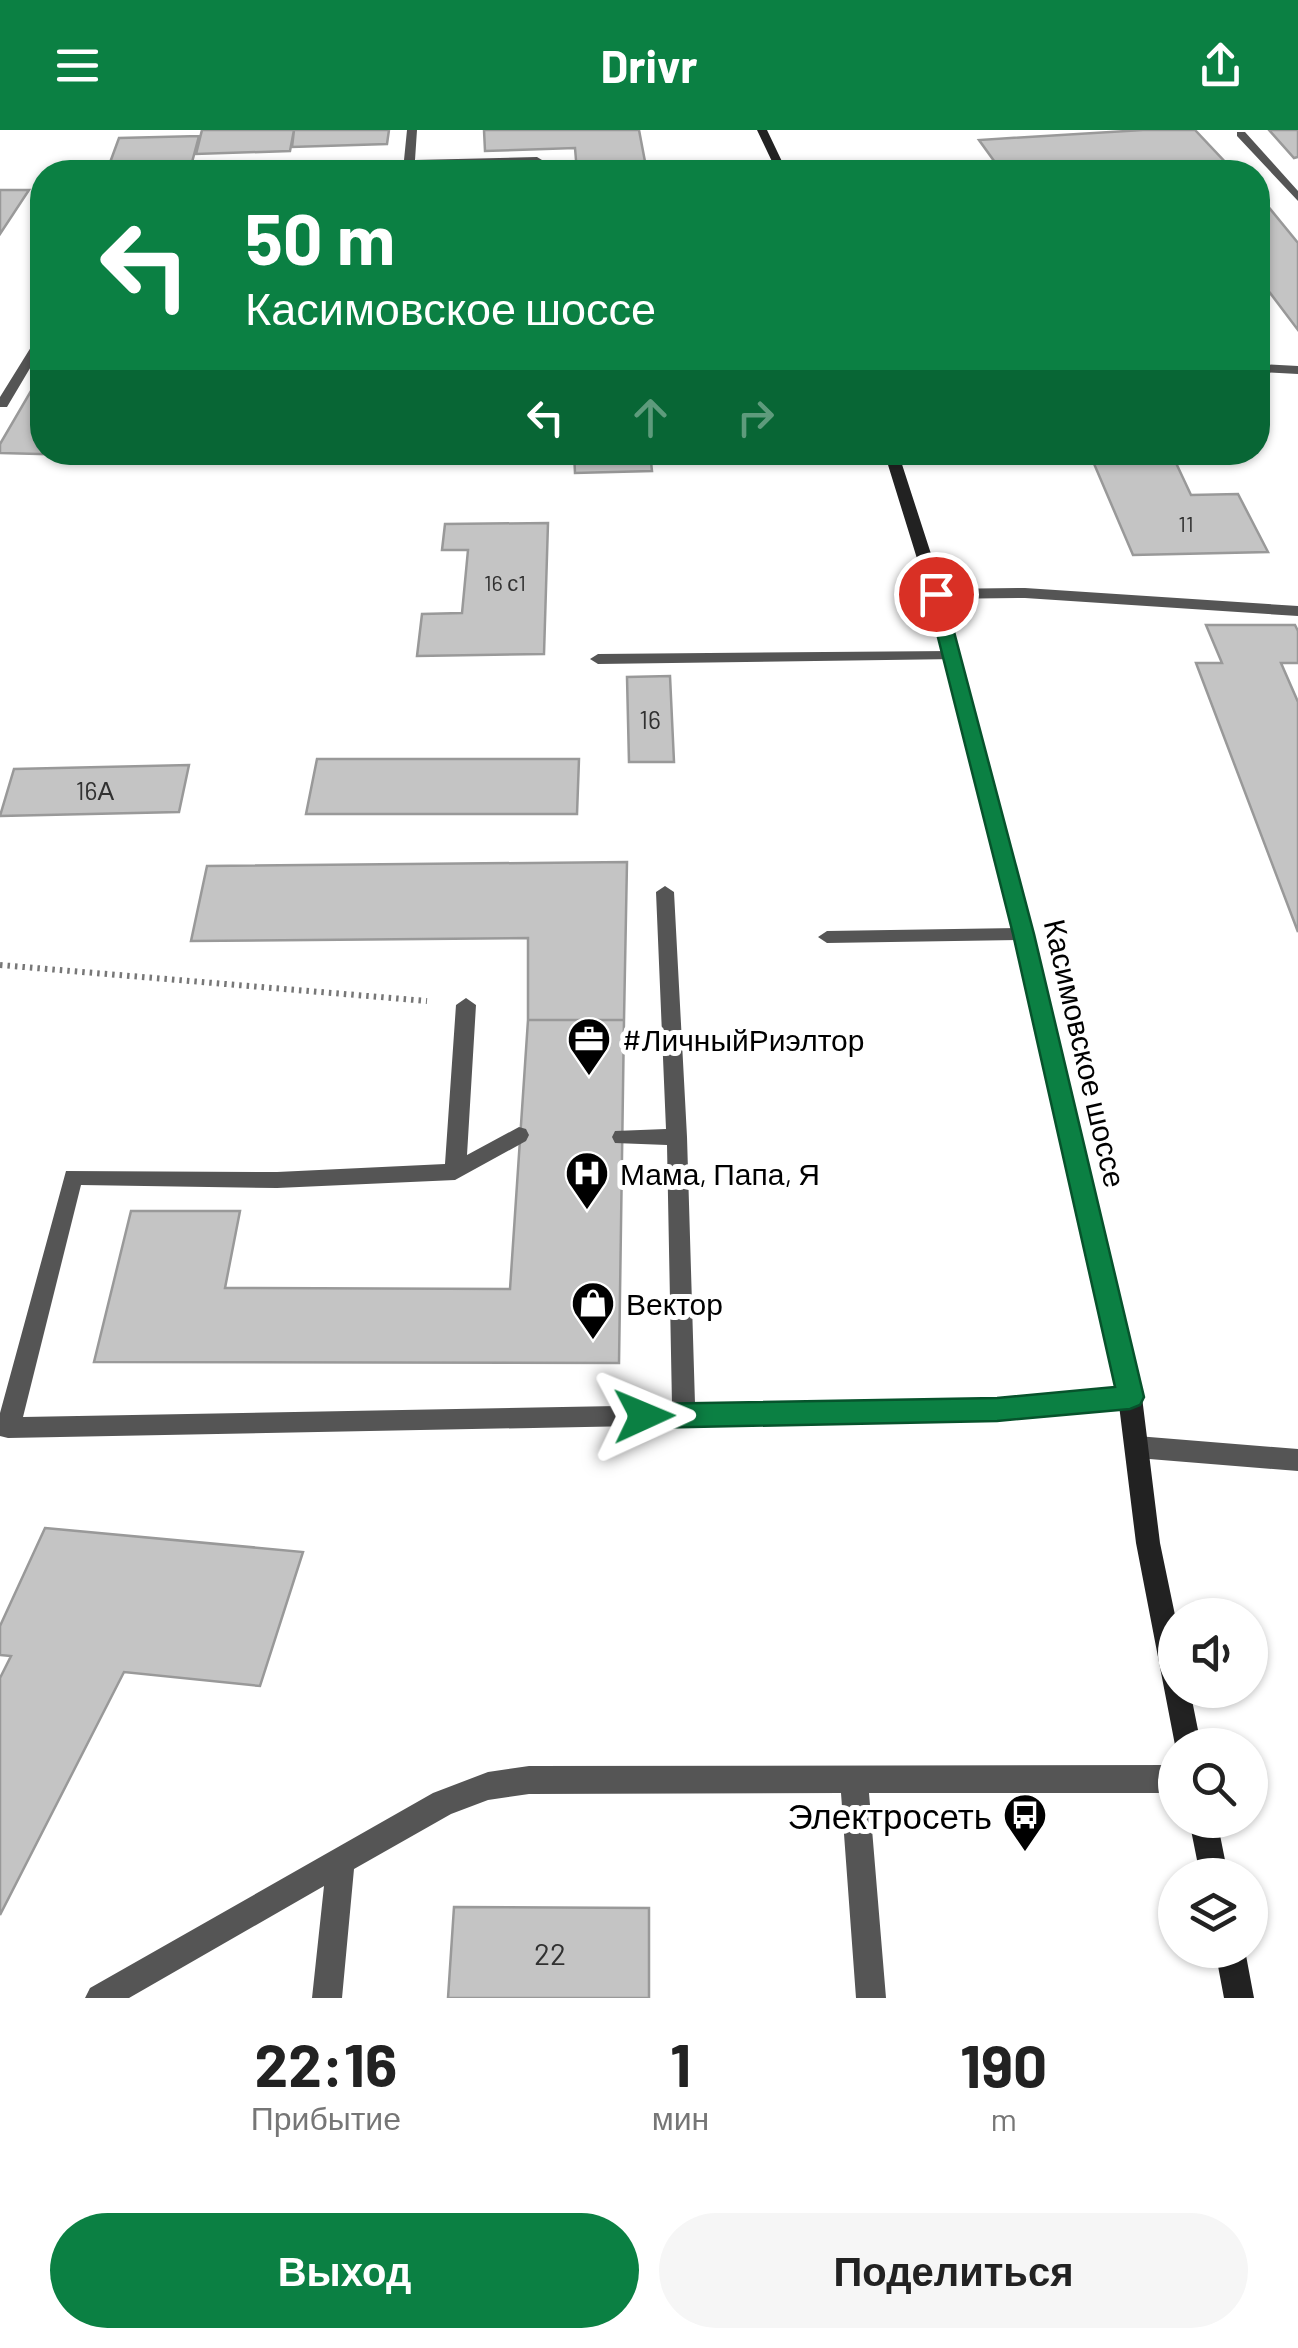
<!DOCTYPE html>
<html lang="ru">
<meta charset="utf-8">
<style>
body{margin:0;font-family:Barlow,sans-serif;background:#f6f6f6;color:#222;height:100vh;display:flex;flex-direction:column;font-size:38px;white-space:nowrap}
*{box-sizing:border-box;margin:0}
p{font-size:32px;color:#767676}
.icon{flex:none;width:55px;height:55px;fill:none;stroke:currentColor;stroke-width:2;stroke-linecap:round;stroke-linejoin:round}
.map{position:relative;height:1868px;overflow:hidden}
.panel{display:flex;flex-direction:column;background:#fff;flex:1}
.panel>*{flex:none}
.hud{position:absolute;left:30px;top:30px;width:1240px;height:305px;border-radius:40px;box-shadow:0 2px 8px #0004;background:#0b8043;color:#fff;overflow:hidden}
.fabs{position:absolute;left:1158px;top:1468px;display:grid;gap:20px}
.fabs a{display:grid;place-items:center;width:110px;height:110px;border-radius:50%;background:#fff;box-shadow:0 2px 8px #0004;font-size:50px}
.pin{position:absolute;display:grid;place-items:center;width:85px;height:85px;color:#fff;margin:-42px;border:5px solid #fff;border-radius:50%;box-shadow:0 2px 10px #0007}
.me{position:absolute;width:110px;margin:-55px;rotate:89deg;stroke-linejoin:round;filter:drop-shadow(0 0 8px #0008)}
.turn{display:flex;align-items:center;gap:35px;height:210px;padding:0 50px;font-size:45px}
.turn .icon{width:130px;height:130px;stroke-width:2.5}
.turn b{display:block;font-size:70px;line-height:85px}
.lanes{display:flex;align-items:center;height:95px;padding:0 50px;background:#0003;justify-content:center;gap:50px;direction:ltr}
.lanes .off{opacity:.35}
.eta{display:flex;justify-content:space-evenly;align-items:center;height:170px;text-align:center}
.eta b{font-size:60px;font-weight:700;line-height:70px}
.cta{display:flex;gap:20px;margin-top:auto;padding:20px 50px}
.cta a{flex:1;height:115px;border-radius:60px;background:#0b8043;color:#fff;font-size:40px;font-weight:700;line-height:115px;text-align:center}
.cta a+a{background:#f6f6f6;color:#222}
header{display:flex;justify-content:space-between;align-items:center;height:130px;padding:0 50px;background:#0b8043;color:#fff;font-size:45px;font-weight:700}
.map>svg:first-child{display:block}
.building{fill:#c4c4c4;stroke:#999;stroke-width:2.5}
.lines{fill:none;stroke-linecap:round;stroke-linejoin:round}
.path{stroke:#777;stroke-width:6;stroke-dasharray:2.5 5;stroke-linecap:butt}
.service{fill:#555;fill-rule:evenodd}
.tertiary{fill:#555;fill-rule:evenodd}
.secondary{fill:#222;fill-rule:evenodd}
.route{fill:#0b8043;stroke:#07532c;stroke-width:2.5}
.labels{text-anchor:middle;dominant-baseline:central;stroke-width:10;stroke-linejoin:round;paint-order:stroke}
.far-number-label{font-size:22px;fill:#313131}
.number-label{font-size:25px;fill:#313131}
.poi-label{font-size:30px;fill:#000;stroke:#fff;text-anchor:start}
.street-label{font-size:30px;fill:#000;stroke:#fff}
.near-number-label{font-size:30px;fill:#313131}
.near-poi-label{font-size:35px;fill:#000;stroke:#fff;text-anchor:end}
</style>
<header><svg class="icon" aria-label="menu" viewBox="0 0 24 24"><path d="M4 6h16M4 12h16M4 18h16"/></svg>Drivr<svg class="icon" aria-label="share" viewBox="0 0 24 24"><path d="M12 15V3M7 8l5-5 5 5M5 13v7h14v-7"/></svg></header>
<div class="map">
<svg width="1298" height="1868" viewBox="0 0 1298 1868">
<rect width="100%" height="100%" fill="#fff"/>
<path class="building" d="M202,0H294L290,21L196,24Z
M294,0H389L387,14L292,17Z
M484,0H639L647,42H577L575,18L485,21Z
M1143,0H1195L1227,34L1088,42H1002L979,10Z
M1269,0H1298V27L1294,28Z
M199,6L191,36L108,38L119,8Z
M0,60H29L0,104Z
M1258,64L1298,113V200L1258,147Z
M42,242V322L78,325L0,323V314Z
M574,322H650L652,341L575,343Z
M1089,322H1218L1223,332L1176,333L1191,365L1238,364L1268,422L1133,425Z
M548,393L544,524L417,526L422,484L462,483L468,420H442L445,394Z
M1206,495H1295L1298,501V533H1281L1298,572V802L1196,533H1222Z
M670,546L674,632H629L627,547Z
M317,629H579L577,684H306Z
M189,635L179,682L0,686L14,639Z
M627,732L624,890H528V808L191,811L207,736Z
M528,890H624L619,1233L94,1232L131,1081H240L225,1158L510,1159Z
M45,1398L303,1422L260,1556L124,1542L0,1785V1548L11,1526L0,1525V1496Z
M454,1777L649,1778V1868H448Z"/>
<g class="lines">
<path class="path" d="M0,835L427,871"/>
<path class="service" d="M407,0H417L415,30L537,27L542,30V42H532V33L266,39L261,36L266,33L404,30Z
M1237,2H1245L1298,61V71L1237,6Z
M42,205V218L7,277H0V267L36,209Z
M1258,234L1298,236V244L1258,242Z
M1025,458L1298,476V486L1025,468L936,469L928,464L936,459Z
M951,521L957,523V529L598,534L590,529L598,524Z
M665,756L674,762L687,1007L695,1274L997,1269L1130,1257L1138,1260L1142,1267L1138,1274L997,1289L8,1308L0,1306V1283L66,1041L277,1042L445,1034L456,875L466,868L476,875L467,1025L519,997L526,999L529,1005L526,1011L455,1050L277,1058L81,1055L23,1287L672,1275L667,1015L615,1013L612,1007L615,1001L666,999L656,762Z
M1024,798L1033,804L1024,810L827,813L818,807L827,801Z
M1175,1635V1663H869L886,1868H856L841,1663L529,1664L488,1670L451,1684L354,1739L342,1868H312L324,1756L129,1868H85L90,1858L433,1663L488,1642L529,1636Z"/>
<path class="tertiary" d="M1137,1306L1298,1319V1341L1137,1328L1129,1325L1125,1317L1129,1309Z"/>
<path class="secondary" d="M757,0H767L787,42H777Z
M884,322H898L944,464L1033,804L1142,1267L1160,1413L1175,1485V1560H1190L1201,1615H1175L1136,1413L1118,1267L1015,804L928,464Z
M1189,1690H1217L1228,1745H1200Z
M1215,1820H1245L1254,1868H1224Z"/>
</g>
<path class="route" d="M936,459L944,464L1034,804L1144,1267L1140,1275L1130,1279L997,1291L644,1298L635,1294L631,1286L635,1278L644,1274L997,1268L1115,1257L1013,804L927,464Z"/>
<defs>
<g id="office-pin" transform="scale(2.25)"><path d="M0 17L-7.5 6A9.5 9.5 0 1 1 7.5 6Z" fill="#000" stroke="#fff"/><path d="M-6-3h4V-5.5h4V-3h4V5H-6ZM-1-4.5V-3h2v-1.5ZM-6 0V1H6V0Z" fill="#fff"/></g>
<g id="hospital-pin" transform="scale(2.25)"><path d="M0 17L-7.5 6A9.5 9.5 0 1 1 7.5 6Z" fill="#000" stroke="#fff"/><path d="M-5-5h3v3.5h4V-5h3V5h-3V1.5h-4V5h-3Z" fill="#fff"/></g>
<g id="shop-pin" transform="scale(2.25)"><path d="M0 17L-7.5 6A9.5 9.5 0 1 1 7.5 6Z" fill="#000" stroke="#fff"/><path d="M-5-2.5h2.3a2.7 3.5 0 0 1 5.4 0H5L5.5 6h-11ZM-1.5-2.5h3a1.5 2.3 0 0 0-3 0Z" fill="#fff"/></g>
<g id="bus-pin" transform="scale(2.25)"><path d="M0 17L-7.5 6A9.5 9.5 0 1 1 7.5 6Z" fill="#000" stroke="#fff"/><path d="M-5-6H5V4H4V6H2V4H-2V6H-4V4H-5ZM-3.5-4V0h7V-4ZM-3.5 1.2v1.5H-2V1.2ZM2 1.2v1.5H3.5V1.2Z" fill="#fff"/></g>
</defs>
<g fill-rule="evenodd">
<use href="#office-pin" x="589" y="909"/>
<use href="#hospital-pin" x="587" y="1043"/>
<use href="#shop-pin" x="593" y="1173"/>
<use href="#bus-pin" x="1025" y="1685"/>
</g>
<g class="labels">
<g class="far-number-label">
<text x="1186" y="393">11</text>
<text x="505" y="452">16 с1</text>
</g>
<g class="number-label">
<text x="650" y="589">16</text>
<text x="95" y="660">16А</text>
</g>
<g class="poi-label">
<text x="622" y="909">#ЛичныйРиэлтор</text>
<text x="620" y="1043">Мама, Папа, Я</text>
<text x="626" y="1173">Вектор</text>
</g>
<g class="street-label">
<text transform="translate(1086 923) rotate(77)">Касимовское шоссе</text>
</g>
<g class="near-number-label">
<text x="550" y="1823">22</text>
</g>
<g class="near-poi-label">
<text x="992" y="1685">Электросеть</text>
</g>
</g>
</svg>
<div class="fabs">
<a><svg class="icon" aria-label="sound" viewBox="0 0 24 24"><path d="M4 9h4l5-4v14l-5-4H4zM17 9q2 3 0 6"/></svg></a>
<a><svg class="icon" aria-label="search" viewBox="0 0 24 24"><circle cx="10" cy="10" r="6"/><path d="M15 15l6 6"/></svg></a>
<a><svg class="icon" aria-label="layers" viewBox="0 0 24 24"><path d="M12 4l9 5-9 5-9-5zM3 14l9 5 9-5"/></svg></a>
</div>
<div class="pin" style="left:936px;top:464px;background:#d93025"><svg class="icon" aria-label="arrive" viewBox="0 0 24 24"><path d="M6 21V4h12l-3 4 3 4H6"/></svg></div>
<svg class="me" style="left:644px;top:1286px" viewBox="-20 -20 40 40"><path d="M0-17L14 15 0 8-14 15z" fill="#0b8043" stroke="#fff" stroke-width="4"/></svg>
<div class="hud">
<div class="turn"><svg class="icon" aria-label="left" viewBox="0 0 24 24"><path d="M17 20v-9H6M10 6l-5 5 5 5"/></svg><div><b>50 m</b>Касимовское шоссе</div></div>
<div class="lanes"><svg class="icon" aria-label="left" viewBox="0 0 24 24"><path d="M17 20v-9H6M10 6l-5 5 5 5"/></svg><svg class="icon off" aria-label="ahead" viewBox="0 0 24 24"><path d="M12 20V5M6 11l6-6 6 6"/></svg><svg class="icon off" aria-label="right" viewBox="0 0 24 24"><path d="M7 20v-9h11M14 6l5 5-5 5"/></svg></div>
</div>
</div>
<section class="panel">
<div class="eta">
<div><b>22:16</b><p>Прибытие</p></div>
<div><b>1</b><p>мин</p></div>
<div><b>190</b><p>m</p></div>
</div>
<div class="cta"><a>Выход</a><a>Поделиться</a></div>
</section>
